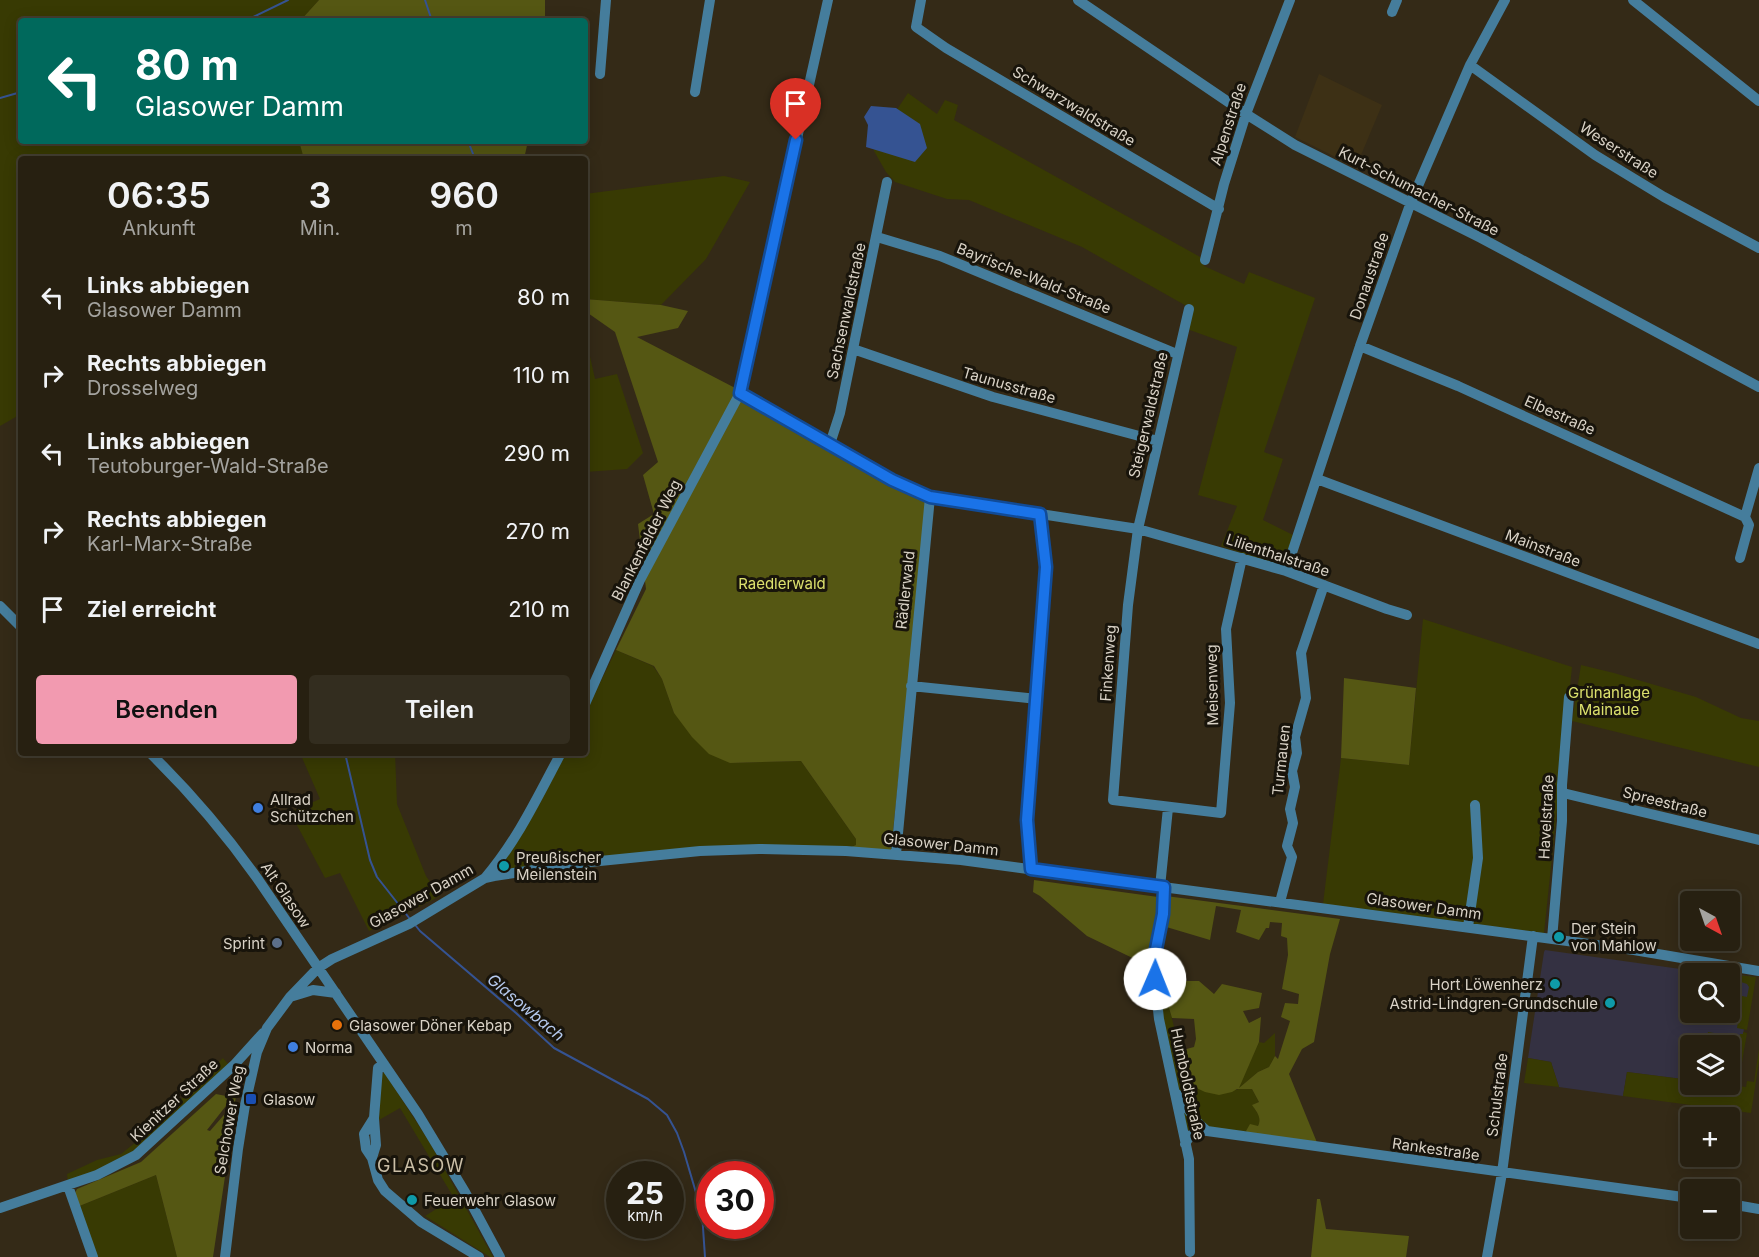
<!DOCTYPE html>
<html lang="de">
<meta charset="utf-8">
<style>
body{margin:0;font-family:Inter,sans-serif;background:#332d1f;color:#f1f3f6;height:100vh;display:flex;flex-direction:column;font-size:22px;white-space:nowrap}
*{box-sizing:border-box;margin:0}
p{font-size:20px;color:#a4a39f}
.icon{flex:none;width:33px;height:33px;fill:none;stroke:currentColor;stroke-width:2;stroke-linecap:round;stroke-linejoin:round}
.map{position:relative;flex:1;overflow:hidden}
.sheet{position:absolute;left:18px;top:156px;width:570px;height:600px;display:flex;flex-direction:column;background:#272011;border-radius:6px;box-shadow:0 3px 15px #0003,0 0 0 2px #433e31}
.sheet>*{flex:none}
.guide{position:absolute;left:18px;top:18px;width:570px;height:126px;border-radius:6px;box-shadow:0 3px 15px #0003,0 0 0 2px #433e31;background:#00695c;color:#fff;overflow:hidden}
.needle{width:39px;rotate:140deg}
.fabs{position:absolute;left:1680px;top:891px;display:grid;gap:12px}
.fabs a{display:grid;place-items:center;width:60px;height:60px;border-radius:6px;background:#272011;box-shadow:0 3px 15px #0003,0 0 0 2px #433e31;font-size:30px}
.speed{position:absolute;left:606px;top:1161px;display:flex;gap:12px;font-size:30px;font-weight:700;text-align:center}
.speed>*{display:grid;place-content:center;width:78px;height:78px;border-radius:50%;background:#272011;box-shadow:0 3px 15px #0003,0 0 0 2px #433e31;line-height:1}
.speed small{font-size:15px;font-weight:400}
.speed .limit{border:9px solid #d22;background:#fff;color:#111}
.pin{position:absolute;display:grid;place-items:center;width:51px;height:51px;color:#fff;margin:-62px -26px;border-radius:50% 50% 50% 0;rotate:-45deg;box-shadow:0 0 6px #0007}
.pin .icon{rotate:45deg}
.me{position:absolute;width:66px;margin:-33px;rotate:1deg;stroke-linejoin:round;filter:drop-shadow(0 0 4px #0008)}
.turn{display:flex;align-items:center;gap:21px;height:126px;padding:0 18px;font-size:27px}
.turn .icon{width:78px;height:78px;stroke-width:2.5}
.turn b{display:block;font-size:42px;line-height:51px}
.eta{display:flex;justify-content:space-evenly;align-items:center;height:102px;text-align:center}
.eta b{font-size:36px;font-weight:600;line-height:42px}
.button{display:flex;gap:12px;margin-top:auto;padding:12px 18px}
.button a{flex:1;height:69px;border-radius:6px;background:#f29ab0;color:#111;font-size:24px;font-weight:600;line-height:69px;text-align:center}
.button a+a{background:#332d1f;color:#f1f3f6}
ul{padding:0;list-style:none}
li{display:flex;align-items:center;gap:18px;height:78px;padding:0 18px}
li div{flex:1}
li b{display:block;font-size:22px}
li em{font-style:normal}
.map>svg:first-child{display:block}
.built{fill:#3d3015}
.education{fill:#343142}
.green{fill:#383a03}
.forest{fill:#555713}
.water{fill:#355392}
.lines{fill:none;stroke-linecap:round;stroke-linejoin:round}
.stream{stroke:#355392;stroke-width:2}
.minor{stroke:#457d9c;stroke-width:10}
.route-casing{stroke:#114b97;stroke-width:15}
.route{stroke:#1a73e8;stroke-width:10}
.shop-dot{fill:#3f7fe0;stroke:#18140b;stroke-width:2}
.culture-dot{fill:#0f9aa8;stroke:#18140b;stroke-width:2}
.service-dot{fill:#5c6f8a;stroke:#18140b;stroke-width:2}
.food-dot{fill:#e8710a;stroke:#18140b;stroke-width:2}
.transit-dot{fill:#1a4fb4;stroke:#18140b;stroke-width:2}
.labels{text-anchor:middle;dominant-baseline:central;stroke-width:6;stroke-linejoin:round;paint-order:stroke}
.street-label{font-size:15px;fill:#d9d2c6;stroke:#18140b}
.park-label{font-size:15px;fill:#dce16d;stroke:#18140b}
.poi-label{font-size:15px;fill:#d9d2c6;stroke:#18140b;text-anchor:start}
.water-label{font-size:16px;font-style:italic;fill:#b5c9ed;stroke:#18140b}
.quarter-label{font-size:18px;letter-spacing:1.5px;fill:#cabea6;stroke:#18140b}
</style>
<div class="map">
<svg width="1759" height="1257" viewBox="0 0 1759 1257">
<rect width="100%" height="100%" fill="#342a17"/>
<path class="built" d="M1319,74L1382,105L1356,167L1295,137Z"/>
<path class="education" d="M1545,950L1709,973L1690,974V1012H1730L1729,973L1754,977L1743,1034H1740L1732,1090L1691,1085L1730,1084V1046H1690V1080L1627,1072L1623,1096L1559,1087L1551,1062L1528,1058L1544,952Z"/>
<path class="green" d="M0,0H319L300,21H21V141H299L304,159H21V414L0,426Z
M908,93L937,114L945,100L958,105L954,120L1202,258L1204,266L1244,284L1249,272L1315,298L1264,452L1283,459L1263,520L1295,536L1284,567L1221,546L1237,506L1198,495L1237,347L1187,329L1190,308L1082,247L969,200L947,199L895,182L886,172L874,151L876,141Z
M724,176L750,182L706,259L661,305L585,299V194Z
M585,334L595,379L617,374L643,453L627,469L585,472Z
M1423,619L1572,667L1544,933L1323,904L1341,758L1409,765Z
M616,650L653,666L662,679L674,713L730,763L801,761L856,839V845L849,848L804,847L508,870L504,868L502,865L541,801L566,753H585V714Z
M1581,665L1614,673L1696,697L1741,718L1759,721V767L1572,721Z
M300,753H395L397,804L426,876L440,896L401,916L369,931L340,873L325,878L290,812L320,799Z
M1739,975L1756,977L1747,1030L1737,1028L1742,996L1747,997L1749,987L1747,984L1738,981Z
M1161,981C1168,1002 1174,1024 1178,1046C1181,1059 1179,1070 1186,1083L1237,1090L1259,1042L1264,1043L1275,1033V1056L1269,1067L1258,1072L1238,1089H1252L1259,1102L1253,1105L1259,1116L1260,1123L1250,1135L1191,1132L1187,1129L1158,992Z
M1708,1032L1737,1037L1729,1086L1719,1085L1730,1084V1046L1706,1045Z
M1743,1032L1747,1033L1738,1086L1746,1087L1747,1081L1754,1082L1759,1049V1061L1751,1113L1623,1096L1627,1072L1690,1080V1084L1732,1090L1740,1034H1743Z
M223,1058L229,1065L125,1159L68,1183L67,1174L97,1160L121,1154L146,1134Z
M1528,1058L1551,1062L1559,1087L1524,1083Z
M384,1072L430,1143L493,1257H490L425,1216L454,1198L400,1108L379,1120L381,1076Z
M156,1175L177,1257H96L77,1207Z"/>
<path class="forest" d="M319,0H545V21H300Z
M299,141H528L524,159H304Z
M585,299L661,305L688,311L678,328L637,337L739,390L927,500L891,851L849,848L856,845V839L801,761L730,763L709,754L692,737L674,713L662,679L654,666L616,650L646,589L638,524L654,514L643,475L658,462L615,332L585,311Z
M1344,678L1416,688L1409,765L1341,758Z
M1034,880L1158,897L1160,913L1147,965L1087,936L1040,896L1033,892Z
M1166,896L1340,919L1330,954L1314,1042L1302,1049L1289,1074L1318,1145L1250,1135L1246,1131L1250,1124L1258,1126C1262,1118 1257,1112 1252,1105L1259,1102L1252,1089H1237L1232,1092L1219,1095L1205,1092L1186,1083L1181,1073L1179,1051L1194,1047L1196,1039L1194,1019L1172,1018L1161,981H1199L1214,994L1222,984L1262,993L1259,1008L1243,1011L1249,1023L1261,1017L1259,1042L1239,1088L1258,1072L1269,1067L1275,1056L1278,1059L1290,1021L1281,1017L1285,1003L1298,1004L1299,994L1282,989L1288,955L1287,938L1281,936L1282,923L1270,922L1269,928H1266L1259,940L1236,932L1241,910L1216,906L1210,940L1163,926Z
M233,1088L237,1090L235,1102H229L207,1130L210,1131L229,1109L234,1106L233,1116H234L213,1257H177L156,1175L77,1207L73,1197L77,1189L141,1162L216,1094L226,1096Z
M1317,1199H1320L1326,1229L1409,1236L1406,1257H1311Z"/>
<path class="water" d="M871,106L896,108L920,124L927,148L915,162L866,147L868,125L864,117Z"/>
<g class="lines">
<path class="stream" d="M425,0L432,21
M245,21L288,0
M0,98L21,92
M468,141L475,159
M345,753L370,860L377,877L410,919
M416,926L420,931L516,1013L554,1048L648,1099L667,1115L677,1133L684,1152L702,1213L705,1257"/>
<path class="minor" d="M921,0L916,27L946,48L1219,209
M1078,0L1246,114L1295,145L1481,238L1759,387
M1633,0L1759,101
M1392,12L1397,0
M1470,65L1595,155L1664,197L1759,248
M600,74L606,0
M695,92L710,0
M877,237L940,256L1177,354
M1205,260L1224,184L1246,114L1290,0
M1189,309L1138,529L1128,605L1113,800L1221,813L1230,703L1226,629L1242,558
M1360,346L1458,386L1745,517
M853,349L993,397L1158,441
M740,393L892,480L930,497L1138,529L1286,571L1387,609L1407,615
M830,444L840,413L887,182
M1317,479L1759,644
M1740,558L1749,525L1745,517L1759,468
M1286,571L1360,346L1411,202L1470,65L1505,0
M0,606L21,627
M911,686L1037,699
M585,704L640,580L740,393L828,0
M150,753C190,792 225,833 257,878L418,1114L465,1192L500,1257
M1563,793L1759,840
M896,854L930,497
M1031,869L1027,820L1046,567L1040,514
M485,878C517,841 538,796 561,753
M1160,887L1168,808
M1164,887L1163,914L1153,965L1159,1019L1189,1159L1190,1252
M1280,902L1292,857L1287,846L1293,823L1290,809L1295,787L1292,771L1297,753L1295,737L1306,698L1301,653L1324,585
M1468,927L1478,858L1475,805
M1552,939L1562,821V785L1569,697
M290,997L313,990L336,993
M1177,1094L1198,1123L1207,1131
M374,1118L364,1134L366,1149L372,1158L378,1180L385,1191L421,1222L479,1257
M1185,1144C1191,1133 1195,1130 1207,1131L1690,1198
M372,1158L376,1145L374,1118L378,1068L384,1064
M68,1186L93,1257
M1730,1204L1759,1209
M0,1208L97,1175L136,1155L234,1065L263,1033
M225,1257L238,1149L245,1105L257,1052L267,1028L290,997L318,968L332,959L409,924L485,878L494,876L580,863L700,851L759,849L846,851L961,860L1634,950L1759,971
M1487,1257L1502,1173L1533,936"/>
</g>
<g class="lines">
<g class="route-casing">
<path id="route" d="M796,140L740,393L892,480L930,497L1040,514L1046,567L1027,820L1031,869L1164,887L1163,914L1153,964L1155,979"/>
</g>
<use href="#route" class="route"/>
</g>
<g class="shop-dot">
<circle cx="258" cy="808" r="6"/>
<circle cx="293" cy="1047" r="6"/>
</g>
<g class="culture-dot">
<circle cx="504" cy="866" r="6"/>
<circle cx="1559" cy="937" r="6"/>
<circle cx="1555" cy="984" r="6"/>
<circle cx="1610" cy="1003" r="6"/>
<circle cx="412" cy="1200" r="6"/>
</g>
<circle class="service-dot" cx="277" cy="943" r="6"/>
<circle class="food-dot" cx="337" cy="1025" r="6"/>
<rect class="transit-dot" x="245" y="1093" width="12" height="12" rx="3"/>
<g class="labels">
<g class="street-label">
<text transform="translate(1074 106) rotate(31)">Schwarzwaldstraße</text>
<text transform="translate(1228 124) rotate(-72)">Alpenstraße</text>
<text transform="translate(1619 150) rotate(33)">Weserstraße</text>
<text transform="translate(1419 191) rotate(27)">Kurt-Schumacher-Straße</text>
<text transform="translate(1369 276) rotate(-71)">Donaustraße</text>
<text transform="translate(1034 278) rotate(22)">Bayrische-Wald-Straße</text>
<text transform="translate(846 311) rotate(-78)">Sachsenwaldstraße</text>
<text transform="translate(1009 385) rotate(16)">Taunusstraße</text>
<text transform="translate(1148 415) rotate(-77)">Steigerwaldstraße</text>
<text transform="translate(1560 415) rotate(24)">Elbestraße</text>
<text transform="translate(646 540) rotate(-63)">Blankenfelder Weg</text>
<text transform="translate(1543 548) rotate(21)">Mainstraße</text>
<text transform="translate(1278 555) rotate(18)">Lilienthalstraße</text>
<text transform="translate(905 590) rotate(-84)">Rädlerwald</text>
<text transform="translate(1108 663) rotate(-86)">Finkenweg</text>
<text transform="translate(1212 685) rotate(-91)">Meisenweg</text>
<text transform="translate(1281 760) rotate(-84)">Turmauen</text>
<text transform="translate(1665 802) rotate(14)">Spreestraße</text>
<text transform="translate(1546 817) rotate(-87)">Havelstraße</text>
<text transform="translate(941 844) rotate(6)">Glasower Damm</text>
<text transform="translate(286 895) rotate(56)">Alt Glasow</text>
<text transform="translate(421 896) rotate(-29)">Glasower Damm</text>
<text transform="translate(1424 906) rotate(8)">Glasower Damm</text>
<text transform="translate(1188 1084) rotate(78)">Humboldtstraße</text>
<text transform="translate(1497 1095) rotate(-83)">Schulstraße</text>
<text transform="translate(174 1100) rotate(-43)">Kienitzer Straße</text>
<text transform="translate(229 1120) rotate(-80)">Selchower Weg</text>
<text transform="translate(1436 1149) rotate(8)">Rankestraße</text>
</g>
<g class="park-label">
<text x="782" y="583">Raedlerwald</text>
<text x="1609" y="692">Grünanlage<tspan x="1609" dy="17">Mainaue</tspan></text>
</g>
<g class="poi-label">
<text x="270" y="799">Allrad<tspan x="270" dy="17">Schützchen</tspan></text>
<text x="516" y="857">Preußischer<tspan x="516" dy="17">Meilenstein</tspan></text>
<text x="1571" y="928">Der Stein<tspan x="1571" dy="17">von Mahlow</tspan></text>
<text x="265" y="943" text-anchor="end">Sprint</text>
<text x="1543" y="984" text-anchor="end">Hort Löwenherz</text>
<text x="1598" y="1003" text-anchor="end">Astrid-Lindgren-Grundschule</text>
<text x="349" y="1025">Glasower Döner Kebap</text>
<text x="305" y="1047">Norma</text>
<text x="263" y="1099">Glasow</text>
<text x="424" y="1200">Feuerwehr Glasow</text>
</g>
<g class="water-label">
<text transform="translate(526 1007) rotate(40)">Glasowbach</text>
</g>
<g class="quarter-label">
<text x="421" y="1165">GLASOW</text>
</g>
</g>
</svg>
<div class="fabs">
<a><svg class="needle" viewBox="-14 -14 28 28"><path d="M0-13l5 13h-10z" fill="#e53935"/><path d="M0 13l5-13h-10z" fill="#a4a39f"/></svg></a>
<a><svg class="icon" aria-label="search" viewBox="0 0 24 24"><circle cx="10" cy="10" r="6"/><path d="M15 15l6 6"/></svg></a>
<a><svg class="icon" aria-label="layers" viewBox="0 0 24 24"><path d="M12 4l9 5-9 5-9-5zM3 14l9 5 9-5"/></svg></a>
<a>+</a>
<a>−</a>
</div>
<div class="speed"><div>25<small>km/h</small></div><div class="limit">30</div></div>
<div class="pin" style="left:796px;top:140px;background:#d93025"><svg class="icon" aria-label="arrive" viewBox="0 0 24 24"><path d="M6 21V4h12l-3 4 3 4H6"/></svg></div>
<svg class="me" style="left:1155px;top:979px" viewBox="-20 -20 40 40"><circle r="19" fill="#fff"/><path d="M0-13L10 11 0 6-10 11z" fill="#1a73e8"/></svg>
<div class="guide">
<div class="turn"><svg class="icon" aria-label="left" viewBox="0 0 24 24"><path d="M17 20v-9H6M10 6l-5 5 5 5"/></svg><div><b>80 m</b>Glasower Damm</div></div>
</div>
<section class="sheet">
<div class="eta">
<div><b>06:35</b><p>Ankunft</p></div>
<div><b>3</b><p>Min.</p></div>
<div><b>960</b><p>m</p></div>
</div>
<ul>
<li><svg class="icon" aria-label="left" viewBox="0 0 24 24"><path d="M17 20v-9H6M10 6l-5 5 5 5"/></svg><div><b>Links abbiegen</b><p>Glasower Damm</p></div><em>80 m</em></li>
<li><svg class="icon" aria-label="right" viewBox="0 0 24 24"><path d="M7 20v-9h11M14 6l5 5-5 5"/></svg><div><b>Rechts abbiegen</b><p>Drosselweg</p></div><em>110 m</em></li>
<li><svg class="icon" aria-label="left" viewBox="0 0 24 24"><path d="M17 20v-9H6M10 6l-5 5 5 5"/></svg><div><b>Links abbiegen</b><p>Teutoburger-Wald-Straße</p></div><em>290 m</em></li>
<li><svg class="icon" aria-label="right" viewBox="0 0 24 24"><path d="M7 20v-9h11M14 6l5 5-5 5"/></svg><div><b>Rechts abbiegen</b><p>Karl-Marx-Straße</p></div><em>270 m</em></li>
<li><svg class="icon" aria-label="arrive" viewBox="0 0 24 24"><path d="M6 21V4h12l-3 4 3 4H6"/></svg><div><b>Ziel erreicht</b></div><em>210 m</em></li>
</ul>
<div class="button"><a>Beenden</a><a>Teilen</a></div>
</section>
</div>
